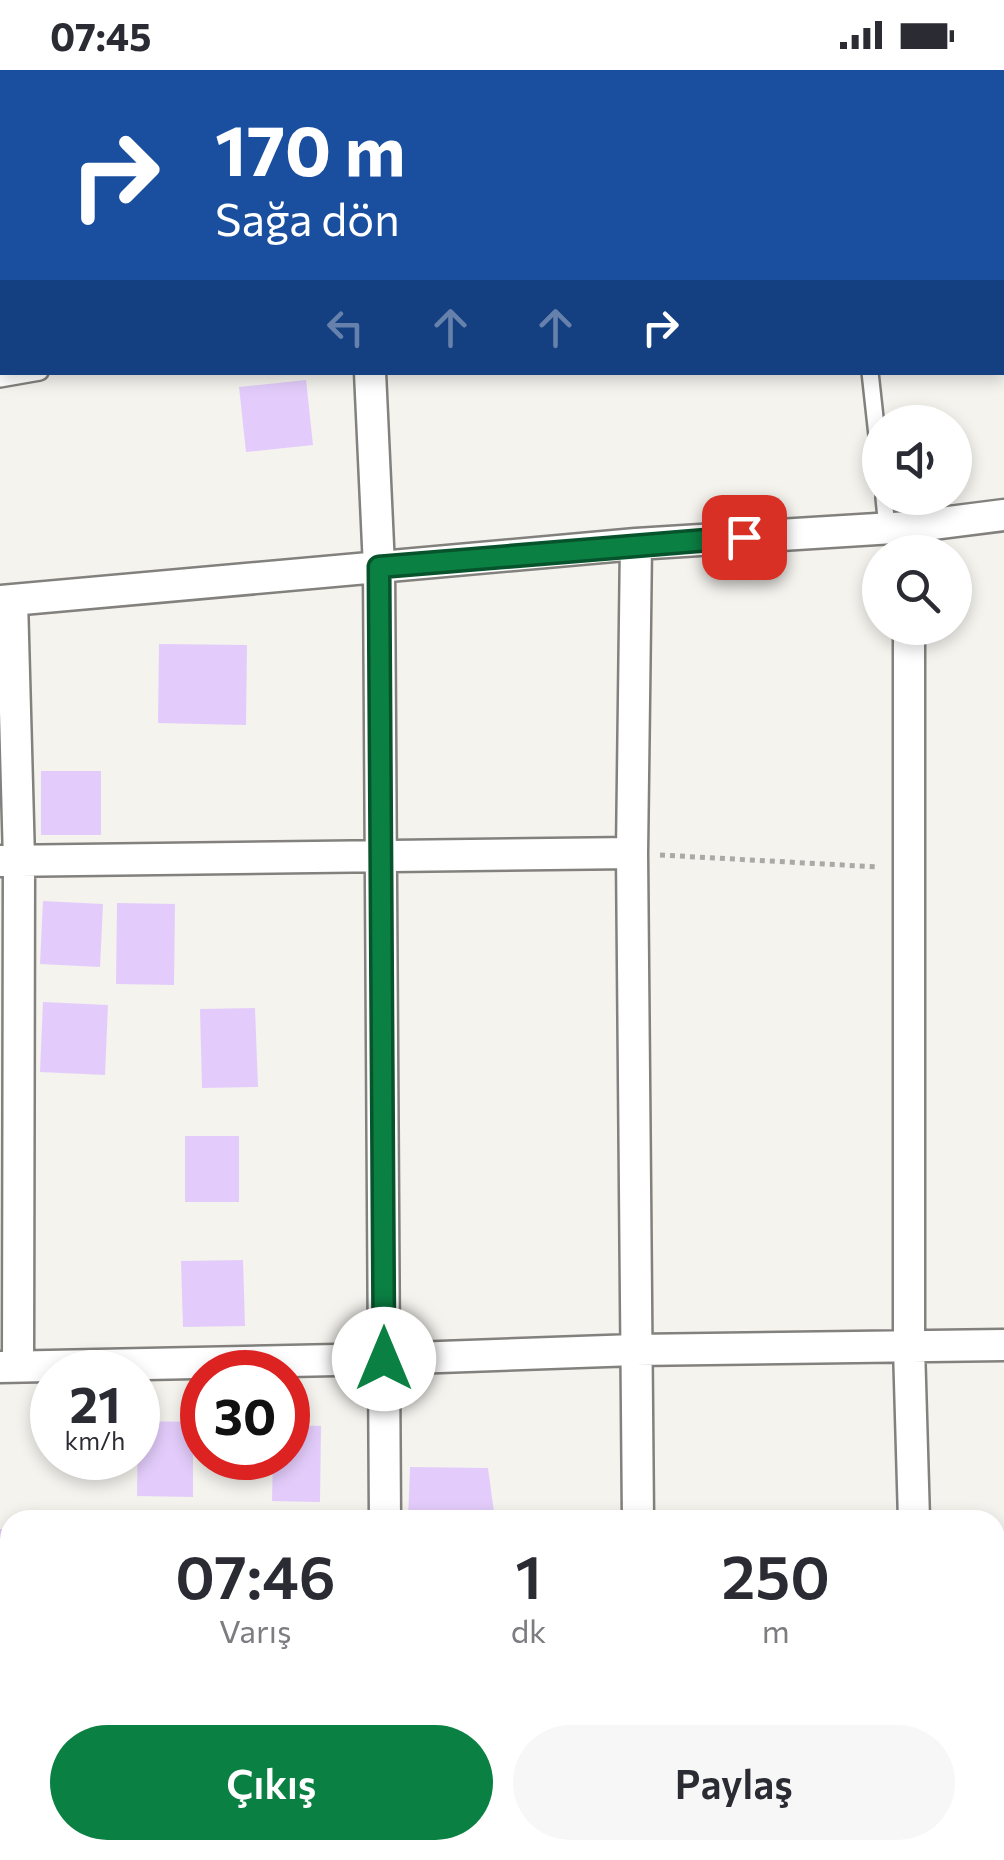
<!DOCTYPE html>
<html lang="tr">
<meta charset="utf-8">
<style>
body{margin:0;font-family:Commissioner,sans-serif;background:#f7f7f7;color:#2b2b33;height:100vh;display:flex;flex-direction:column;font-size:38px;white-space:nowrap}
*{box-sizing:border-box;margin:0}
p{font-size:32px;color:#7c7c81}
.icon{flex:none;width:55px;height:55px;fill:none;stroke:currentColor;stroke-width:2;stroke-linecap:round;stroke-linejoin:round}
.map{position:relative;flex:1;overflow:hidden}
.sheet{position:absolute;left:0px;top:1440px;width:1005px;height:350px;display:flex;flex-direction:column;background:#fff;border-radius:30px 30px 0 0;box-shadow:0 5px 15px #0003}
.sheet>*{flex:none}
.guide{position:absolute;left:0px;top:0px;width:1005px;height:305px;box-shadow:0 5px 15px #0003;background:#1a4fa0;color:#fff;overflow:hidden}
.buttons{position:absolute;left:862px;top:335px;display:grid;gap:20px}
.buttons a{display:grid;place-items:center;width:110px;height:110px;border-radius:50%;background:#fff;box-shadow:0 5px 15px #0003;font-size:50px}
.speed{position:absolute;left:30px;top:1280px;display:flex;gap:20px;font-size:50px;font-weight:700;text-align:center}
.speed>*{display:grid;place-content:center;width:130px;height:130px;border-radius:50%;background:#fff;box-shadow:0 5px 15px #0003;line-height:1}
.speed small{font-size:25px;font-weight:400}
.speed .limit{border:15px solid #d22;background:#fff;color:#111}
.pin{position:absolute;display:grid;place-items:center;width:85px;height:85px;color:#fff;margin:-42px;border-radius:20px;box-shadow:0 5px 15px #0006}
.me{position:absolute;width:110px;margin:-55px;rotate:0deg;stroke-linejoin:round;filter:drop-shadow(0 0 8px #0008)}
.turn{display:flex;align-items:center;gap:35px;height:210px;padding:0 50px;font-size:45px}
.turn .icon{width:130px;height:130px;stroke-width:2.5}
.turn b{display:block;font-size:70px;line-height:85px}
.lanes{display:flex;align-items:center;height:95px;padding:0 50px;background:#0003;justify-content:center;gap:50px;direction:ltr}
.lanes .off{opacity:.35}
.eta{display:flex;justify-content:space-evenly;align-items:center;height:170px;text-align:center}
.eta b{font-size:60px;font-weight:600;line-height:70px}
.action{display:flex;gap:20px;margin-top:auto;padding:20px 50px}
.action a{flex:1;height:115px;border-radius:60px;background:#0b8043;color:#fff;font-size:40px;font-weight:600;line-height:115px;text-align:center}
.action a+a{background:#f7f7f7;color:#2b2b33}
.status{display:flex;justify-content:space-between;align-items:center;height:70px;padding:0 50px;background:#fff;direction:ltr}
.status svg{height:28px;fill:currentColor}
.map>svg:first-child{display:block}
.building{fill:#e3ccfb}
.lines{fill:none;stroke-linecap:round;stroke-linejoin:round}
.service-casing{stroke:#82817d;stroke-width:20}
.minor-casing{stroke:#82817d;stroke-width:35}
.path{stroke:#aaa9a5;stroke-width:5;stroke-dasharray:5 5;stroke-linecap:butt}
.service{stroke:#fff;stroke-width:15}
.minor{stroke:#fff;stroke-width:30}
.route-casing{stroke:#07532c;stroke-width:25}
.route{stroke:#0b8043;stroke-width:18}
</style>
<div class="status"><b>07:45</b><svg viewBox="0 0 49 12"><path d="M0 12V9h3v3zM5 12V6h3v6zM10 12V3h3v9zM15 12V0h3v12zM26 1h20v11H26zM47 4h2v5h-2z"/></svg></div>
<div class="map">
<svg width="1004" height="1790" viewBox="0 0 1004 1790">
<rect width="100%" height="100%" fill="#f4f3ee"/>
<path class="building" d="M306,310L313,375L246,382L239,317Z
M159,574L247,575L246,655L158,653Z
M41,701H101V765H41Z
M43,831L103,834L100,897L40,894Z
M117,833L175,834L174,915L116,914Z
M43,932L108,935L105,1005L40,1002Z
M255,938L258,1017L202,1018L200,939Z
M185,1066H239V1132H185Z
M243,1190L245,1256L183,1257L181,1191Z
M138,1351L193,1352V1427L137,1426Z
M288,1355L321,1356L320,1432L272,1431L273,1388H288Z
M410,1397L488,1398L495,1450H408Z
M0,1459H10V1519H0Z
M10,1745V1780H39V1790H0V1746Z
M143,1780H195V1790H143Z
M415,1780H508L507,1790H416Z
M333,1782V1790H274L273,1783Z"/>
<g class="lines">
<g class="service-casing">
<path id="service" d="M870,302L880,393
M0,309L40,302
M884,428L887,458"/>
</g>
<g class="minor-casing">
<path id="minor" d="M370,302L379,497L385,1450
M636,474L632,783L638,1450
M12,530L19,790L18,1296
M0,531L636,474L909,457L1004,445
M909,558V1277L914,1450
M0,791L632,783
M0,1297L384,1289L635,1280L1004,1275
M0,1590H10
M387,1780V1790
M644,1780L645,1790
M925,1780V1790"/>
</g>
<path class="path" d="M660,785L879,797"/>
<use href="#service" class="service"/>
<use href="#minor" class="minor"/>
</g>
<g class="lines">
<g class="route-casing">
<path id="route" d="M384,1289L379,497L744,467"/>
</g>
<use href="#route" class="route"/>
</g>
</svg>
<div class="buttons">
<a><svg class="icon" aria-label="sound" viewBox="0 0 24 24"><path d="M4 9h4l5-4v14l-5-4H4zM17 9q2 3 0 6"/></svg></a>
<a><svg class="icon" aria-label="search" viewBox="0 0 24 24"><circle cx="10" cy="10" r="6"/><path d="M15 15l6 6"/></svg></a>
</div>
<div class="speed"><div>21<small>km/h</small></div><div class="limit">30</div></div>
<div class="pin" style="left:744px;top:467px;background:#d93025"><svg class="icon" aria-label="arrive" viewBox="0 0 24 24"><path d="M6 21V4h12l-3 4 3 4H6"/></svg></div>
<svg class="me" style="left:384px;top:1289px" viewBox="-20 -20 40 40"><circle r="19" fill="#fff"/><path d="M0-13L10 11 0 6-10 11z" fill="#0b8043"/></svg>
<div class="guide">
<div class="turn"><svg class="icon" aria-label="right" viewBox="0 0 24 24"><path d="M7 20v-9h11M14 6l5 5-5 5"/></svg><div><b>170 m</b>Sağa dön</div></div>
<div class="lanes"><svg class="icon off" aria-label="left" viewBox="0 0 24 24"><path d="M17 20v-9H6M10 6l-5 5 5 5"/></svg><svg class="icon off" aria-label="ahead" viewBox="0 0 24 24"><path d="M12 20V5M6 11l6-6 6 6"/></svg><svg class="icon off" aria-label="ahead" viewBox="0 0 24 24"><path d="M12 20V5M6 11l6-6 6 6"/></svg><svg class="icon" aria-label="right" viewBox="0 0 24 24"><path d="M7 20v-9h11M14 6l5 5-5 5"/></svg></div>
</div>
<section class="sheet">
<div class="eta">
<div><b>07:46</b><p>Varış</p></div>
<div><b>1</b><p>dk</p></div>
<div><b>250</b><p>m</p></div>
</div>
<div class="action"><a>Çıkış</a><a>Paylaş</a></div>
</section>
</div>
